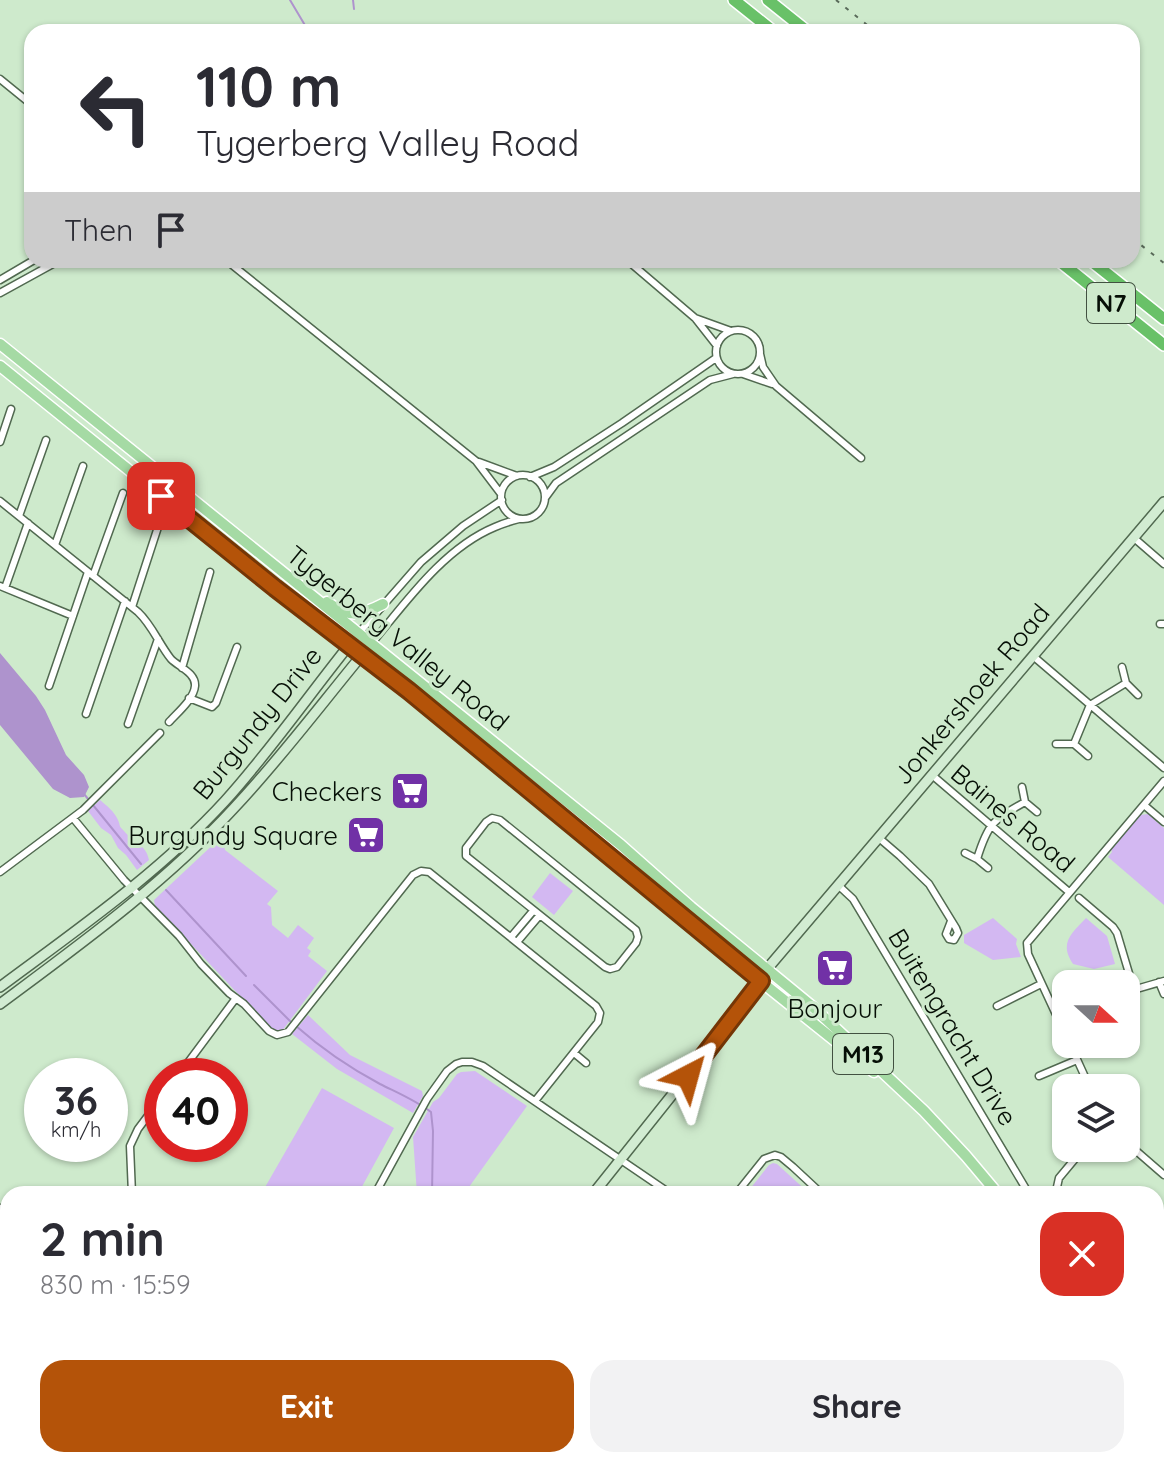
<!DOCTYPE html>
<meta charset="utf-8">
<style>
body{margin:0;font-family:Quicksand,sans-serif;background:#f2f2f3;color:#2b2b33;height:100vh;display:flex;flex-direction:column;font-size:30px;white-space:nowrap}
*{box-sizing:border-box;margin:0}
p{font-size:26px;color:#7c7c81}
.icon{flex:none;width:44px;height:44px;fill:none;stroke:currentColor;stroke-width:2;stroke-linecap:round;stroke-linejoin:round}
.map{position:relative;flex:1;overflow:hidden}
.side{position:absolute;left:0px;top:1186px;width:1164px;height:282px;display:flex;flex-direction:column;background:#fff;border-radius:24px 24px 0 0;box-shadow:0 2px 6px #0004}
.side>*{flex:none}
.banner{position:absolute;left:24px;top:24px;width:1116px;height:244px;border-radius:24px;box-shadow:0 2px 6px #0004;background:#fff;color:#2b2b33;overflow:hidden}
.needle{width:52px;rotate:111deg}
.controls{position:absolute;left:1052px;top:970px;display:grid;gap:16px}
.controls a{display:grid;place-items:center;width:88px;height:88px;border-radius:16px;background:#fff;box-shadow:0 2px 6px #0004;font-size:40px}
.speed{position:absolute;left:24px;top:1058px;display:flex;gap:16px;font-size:40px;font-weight:700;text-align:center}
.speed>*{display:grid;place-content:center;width:104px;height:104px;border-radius:50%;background:#fff;box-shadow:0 2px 6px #0004;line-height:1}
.speed small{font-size:20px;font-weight:400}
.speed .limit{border:12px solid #d22;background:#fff;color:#111}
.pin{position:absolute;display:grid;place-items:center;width:68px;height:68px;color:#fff;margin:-34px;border-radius:16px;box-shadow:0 4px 12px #0006}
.me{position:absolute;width:88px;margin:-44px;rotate:39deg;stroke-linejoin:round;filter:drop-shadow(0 0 6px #0008)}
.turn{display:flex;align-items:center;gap:28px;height:168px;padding:0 40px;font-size:36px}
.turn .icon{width:104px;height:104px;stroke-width:2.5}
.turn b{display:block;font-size:56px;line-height:68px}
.then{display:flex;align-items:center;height:76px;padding:0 40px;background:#0003;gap:16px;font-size:30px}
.round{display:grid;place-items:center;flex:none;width:84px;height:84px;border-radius:24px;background:#f2f2f3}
.head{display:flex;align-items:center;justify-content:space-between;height:136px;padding:0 40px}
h1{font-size:48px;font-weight:700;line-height:60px}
.primary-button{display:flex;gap:16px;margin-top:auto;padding:16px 40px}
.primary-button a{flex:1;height:92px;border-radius:24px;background:#b45309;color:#fff;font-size:32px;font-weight:700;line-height:92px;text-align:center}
.primary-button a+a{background:#f2f2f3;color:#2b2b33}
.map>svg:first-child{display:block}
.green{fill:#d3b8f2}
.water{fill:#ae93cd}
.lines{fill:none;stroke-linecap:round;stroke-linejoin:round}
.stream{stroke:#ae93cd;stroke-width:2}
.street-casing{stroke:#516950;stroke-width:9}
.secondary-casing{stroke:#516950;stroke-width:12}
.primary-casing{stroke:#fff;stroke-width:13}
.highway-casing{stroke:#fff;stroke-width:14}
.street{stroke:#fff;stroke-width:6}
.secondary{stroke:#d2ecd2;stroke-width:9}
.primary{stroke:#a5daa4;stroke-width:10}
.highway{stroke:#69c168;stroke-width:11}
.rail{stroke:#596a59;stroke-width:2;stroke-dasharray:4 8;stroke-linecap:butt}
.route-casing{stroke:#753606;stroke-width:20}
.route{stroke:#b45309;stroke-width:14}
.labels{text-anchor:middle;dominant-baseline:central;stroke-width:6;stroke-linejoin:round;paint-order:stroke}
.shield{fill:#ceeacc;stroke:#425141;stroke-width:2}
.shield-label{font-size:24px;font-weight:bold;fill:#060f06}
.street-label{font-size:26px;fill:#060f06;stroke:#ceeacc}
.poi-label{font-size:26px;fill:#060f06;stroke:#ceeacc;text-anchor:end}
</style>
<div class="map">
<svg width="1164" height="1467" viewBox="0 0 1164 1467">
<rect width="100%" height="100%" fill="#ceeacc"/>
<path class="green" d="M100,800C107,806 114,811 118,820C121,827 118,825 124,831C133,842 146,844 149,860L137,870L126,855L118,848L111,835L101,828L88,811Z
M1148,814L1164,828V905L1108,857L1112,852L1111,849L1140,815Z
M219,839L223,842L225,850L278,891L267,904L271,907L272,925L288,938L298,925L314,938L307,948L311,951L308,956L327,971L282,1031L272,1030L155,906L154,900Z
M550,873L573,891L554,915L532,897Z
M993,918L1017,939L1016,944L1021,957L993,960L964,943V935Z
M1086,918L1107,936L1115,964L1094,969L1073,964C1059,943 1071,934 1086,918Z
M308,1015L350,1055L422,1091L423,1096L413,1113L337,1069L292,1034Z
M475,1071L527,1106L464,1194H417L413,1137L433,1102L439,1098L457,1074L461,1072Z
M322,1088L394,1128L358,1194H273L264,1189Z
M773,1163L777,1164L810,1194H746L769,1165Z
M487,1460H554L562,1467H494Z
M951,1460H1005L1009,1467H938Z"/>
<path class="water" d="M0,653L36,696L45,710L66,755L84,775L89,787L84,797L70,798L53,789L0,725Z"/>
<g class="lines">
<path class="stream" d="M290,0L309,32
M353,0L354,9
M84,794L141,864
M166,890L246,976
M254,985L291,1022
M296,1026C322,1049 350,1068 380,1084C398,1093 415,1100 431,1112L433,1131L432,1194
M247,1460L248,1467
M520,1460L528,1467"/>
<g class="street-casing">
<path id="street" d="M0,79L32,105
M226,260L476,461L501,494
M627,260L695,318L717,346
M0,280L34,260
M0,293L60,260
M695,318L731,331
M716 352a22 22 0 1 1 44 0a22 22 0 1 1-44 0Z
M760,354L763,367L776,386L861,458
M743,374L772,384
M0,442L11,409
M479,462L517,476
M501 497a22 22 0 1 1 44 0a22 22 0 1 1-44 0Z
M530,477L554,467L622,423L716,358
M545,498L556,483L562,479L710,380L733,374
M0,501L138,612C152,625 159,644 171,659C179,667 196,673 195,686C194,699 177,713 169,722
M19,516L46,440
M1134,538L1164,564
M55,545L83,466
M93,576L123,493
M0,586L73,616
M5,588L28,523
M132,607L158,527
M1160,624H1164
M358,634L421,562L463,526L502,500
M372,643C406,602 444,548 495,527C502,524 511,521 519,519
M1033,656L1164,768
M1122,667L1126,683L1138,695
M182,668L210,572
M49,686L88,572
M189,698L212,707L216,703L237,647
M86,714L125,601
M128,724L158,639
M1056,744H1074L1088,756
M1074,744L1090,705L1126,683
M932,775L1069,892
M1022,787L1025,802
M1144,805L1164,822
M73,818L124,880L179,936L201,964L229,993L244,1004L269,1031L277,1035L288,1032L413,875L421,871L429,872L596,1006L600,1013L598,1022L535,1101
M492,818L500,820L636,930L638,937L636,943L617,967L610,969L605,967L466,856V848L486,822Z
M879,838L900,856L929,884L956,928L958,933L954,940L949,939L946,934L951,921
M965,853L977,859L988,868
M977,859C988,823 993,820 1025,802L1037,812
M0,872L83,810L160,733
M838,885L853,899L1029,1194
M1079,898L1113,927L1117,933L1134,990
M511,937L533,911
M517,942L539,916
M1159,982L1164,994
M1126,992L1164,981
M997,1006L1041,984
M1066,1036L1028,954L1027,943L1164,781
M1070,1044L1090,1088
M574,1053L586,1063
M178,1076L236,998
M1039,1076L1077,1060
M1126,1142L1164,1175
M132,1194L130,1146L138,1129L162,1097
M184,1194H210
M375,1194L427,1099L447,1071L456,1064L462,1062H472L483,1066L671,1194
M736,1194L764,1159L775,1155L781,1157L793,1167L822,1194
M1064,1194L1057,1187L1059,1178L1084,1148
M0,1208L8,1209
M0,1260L8,1225
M1156,1272L1164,1279
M0,1304L8,1306
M0,1376L8,1378
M1156,1376L1164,1382
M0,1450L8,1452
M43,1460L74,1467
M169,1460V1467
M785,1460L800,1467
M1015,1460L1019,1467
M772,1467L774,1460"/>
</g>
<g class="secondary-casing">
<path id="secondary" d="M0,987C78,929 159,873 225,801C273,748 313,689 358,634
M0,1004C82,943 165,883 234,808C283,756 325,699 371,644
M593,1194L755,991L767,969L1164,502
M379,1467L383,1460"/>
</g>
<g class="primary-casing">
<path id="primary" d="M0,344L621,845L691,907L813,1007L924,1111L966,1156L998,1194
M0,366L275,588L409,691L744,968L874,1072
M327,602C349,618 360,616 383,604
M1156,1444L1164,1457"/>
</g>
<g class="highway-casing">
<path id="highway" d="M734,0L774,32
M768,0L808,32
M1058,260L1164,345
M1090,260L1164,319"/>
</g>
<use href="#street" class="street"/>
<use href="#secondary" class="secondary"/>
<use href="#primary" class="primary"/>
<use href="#highway" class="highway"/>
<path class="rail" d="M836,0L876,32
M1132,238L1164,263"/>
</g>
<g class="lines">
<g class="route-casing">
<path id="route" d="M161,496L275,588L409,691L761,981L688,1076"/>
</g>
<use href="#route" class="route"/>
</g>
<defs>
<g id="supermarket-square" transform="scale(2)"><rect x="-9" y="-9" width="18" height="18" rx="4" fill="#7131a6" stroke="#ceeacc"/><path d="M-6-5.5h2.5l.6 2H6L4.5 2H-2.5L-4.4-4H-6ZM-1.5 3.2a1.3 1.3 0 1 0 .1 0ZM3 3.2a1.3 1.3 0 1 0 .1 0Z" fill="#fff"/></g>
</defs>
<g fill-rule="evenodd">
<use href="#supermarket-square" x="410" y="791"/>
<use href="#supermarket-square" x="366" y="835"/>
<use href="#supermarket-square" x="835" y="968"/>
</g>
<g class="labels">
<g class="shield">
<rect x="1087" y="283" width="48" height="40" rx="6"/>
<rect x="833" y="1034" width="60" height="40" rx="6"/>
</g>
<g class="shield-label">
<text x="1111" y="303">N7</text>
<text x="863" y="1054">M13</text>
</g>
<g class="street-label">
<text transform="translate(398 638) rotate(39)">Tygerberg Valley Road</text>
<text transform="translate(971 694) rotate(-50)">Jonkershoek Road</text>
<text transform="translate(257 723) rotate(-51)">Burgundy Drive</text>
<text transform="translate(1013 818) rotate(40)">Baines Road</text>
<text transform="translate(953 1027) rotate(59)">Buitengracht Drive</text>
</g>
<g class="poi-label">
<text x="382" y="791">Checkers</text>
<text x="338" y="835">Burgundy Square</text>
<text x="835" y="1008" text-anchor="middle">Bonjour</text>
</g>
</g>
</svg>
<div class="controls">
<a><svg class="needle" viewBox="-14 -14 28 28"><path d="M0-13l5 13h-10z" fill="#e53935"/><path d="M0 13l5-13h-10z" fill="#7c7c81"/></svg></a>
<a><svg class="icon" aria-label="layers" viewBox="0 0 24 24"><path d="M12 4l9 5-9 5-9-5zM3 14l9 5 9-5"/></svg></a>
</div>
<div class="speed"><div>36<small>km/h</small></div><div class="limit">40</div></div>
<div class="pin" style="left:161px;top:496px;background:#d93025"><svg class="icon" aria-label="arrive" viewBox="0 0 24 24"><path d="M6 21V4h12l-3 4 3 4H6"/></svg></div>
<svg class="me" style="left:688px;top:1076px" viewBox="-20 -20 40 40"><path d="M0-17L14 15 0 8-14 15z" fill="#b45309" stroke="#fff" stroke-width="4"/></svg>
<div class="banner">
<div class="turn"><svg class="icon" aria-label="left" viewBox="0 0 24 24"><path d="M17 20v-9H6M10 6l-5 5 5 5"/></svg><div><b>110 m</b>Tygerberg Valley Road</div></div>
<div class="then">Then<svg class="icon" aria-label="arrive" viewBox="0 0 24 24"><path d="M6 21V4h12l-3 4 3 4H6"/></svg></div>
</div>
<section class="side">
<div class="head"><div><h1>2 min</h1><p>830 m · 15:59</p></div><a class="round" style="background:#d93025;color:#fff"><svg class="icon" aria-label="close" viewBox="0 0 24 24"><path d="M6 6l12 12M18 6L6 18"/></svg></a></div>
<div class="primary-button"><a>Exit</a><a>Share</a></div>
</section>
</div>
